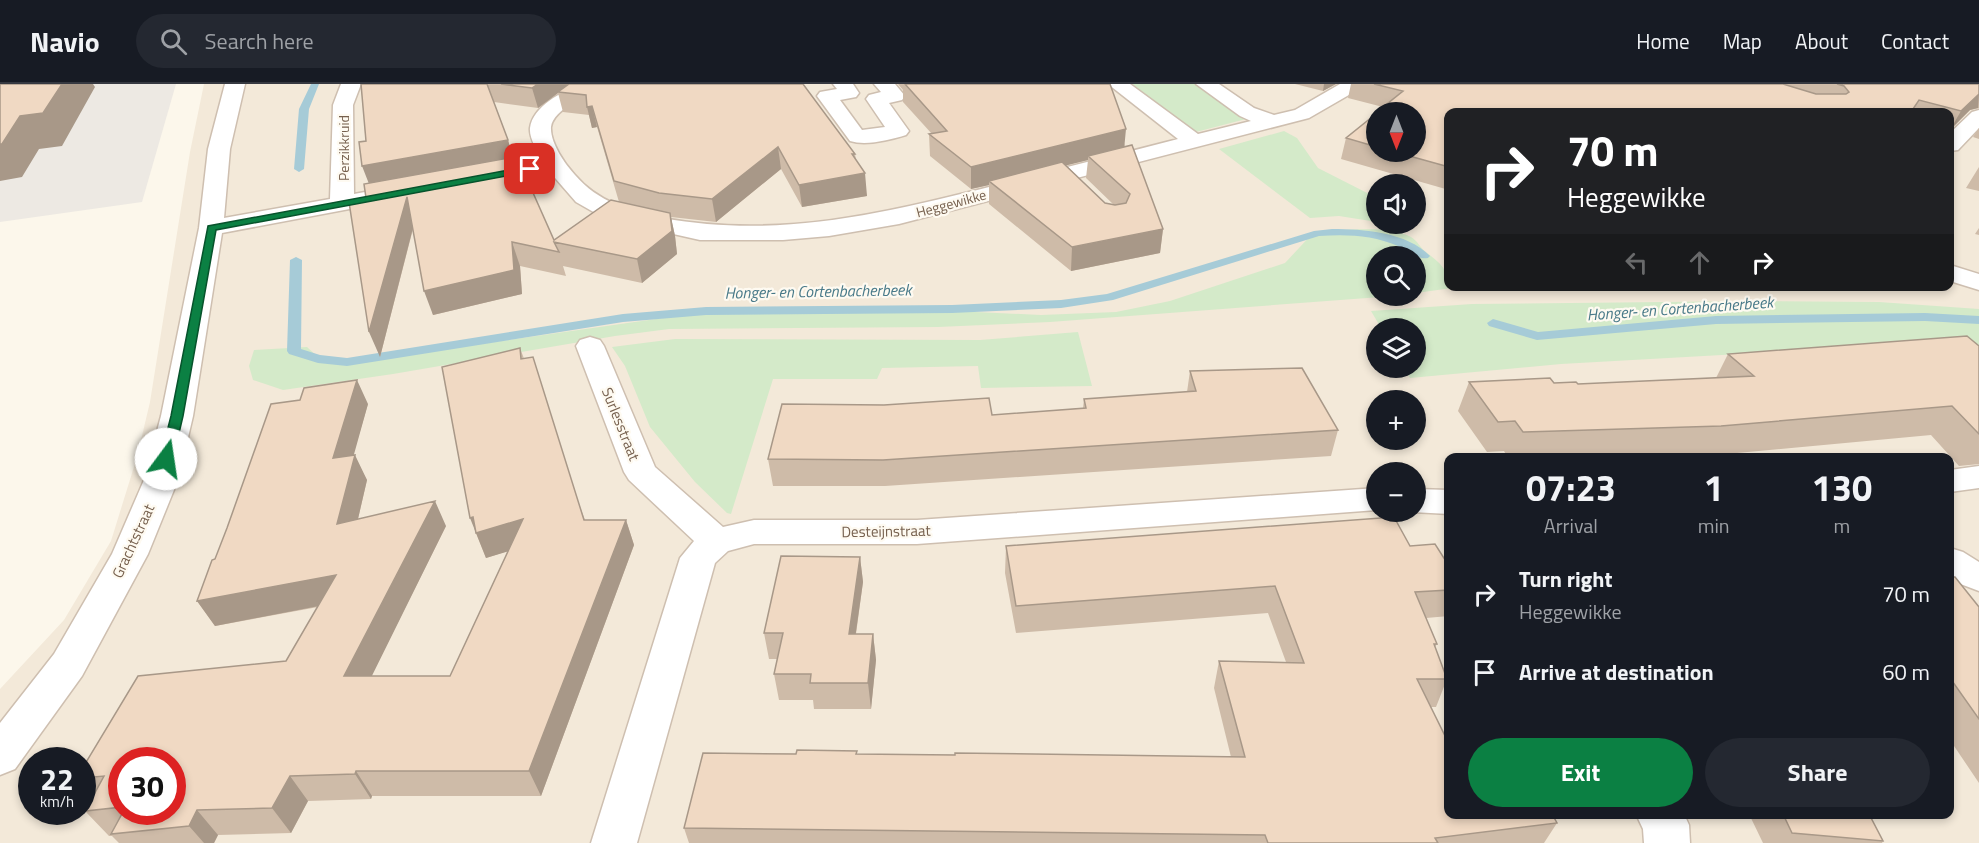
<!DOCTYPE html>
<meta charset="utf-8">
<style>
body{margin:0;font-family:"Titillium Web",sans-serif;background:#242831;color:#f1f3f6;height:100vh;display:flex;flex-direction:column;font-size:22px;white-space:nowrap}
*{box-sizing:border-box;margin:0}
p{font-size:20px;color:#9ea1a6}
.icon{flex:none;width:33px;height:33px;fill:none;stroke:currentColor;stroke-width:2;stroke-linecap:round;stroke-linejoin:round}
.map{position:relative;flex:1;overflow:hidden}
.drawer{position:absolute;left:1444px;top:369px;width:510px;height:366px;display:flex;flex-direction:column;background:#171b24;border-radius:12px;box-shadow:0 3px 9px #0003}
.drawer>*{flex:none}
.banner{position:absolute;left:1444px;top:24px;width:510px;height:183px;border-radius:12px;box-shadow:0 3px 9px #0003;background:#202124;color:#fff;overflow:hidden}
.needle{width:39px;rotate:180deg}
.controls{position:absolute;left:1366px;top:18px;display:grid;gap:12px}
.controls a{display:grid;place-items:center;width:60px;height:60px;border-radius:50%;background:#171b24;box-shadow:0 3px 9px #0003;font-size:30px}
.speed{position:absolute;left:18px;top:663px;display:flex;gap:12px;font-size:30px;font-weight:700;text-align:center}
.speed>*{display:grid;place-content:center;width:78px;height:78px;border-radius:50%;background:#171b24;box-shadow:0 3px 9px #0003;line-height:1}
.speed small{font-size:15px;font-weight:400}
.speed .limit{border:9px solid #d22;background:#fff;color:#111}
.pin{position:absolute;display:grid;place-items:center;width:51px;height:51px;color:#fff;margin:-26px;border-radius:12px;box-shadow:0 3px 9px #0006}
.me{position:absolute;width:66px;margin:-33px;rotate:14deg;stroke-linejoin:round;filter:drop-shadow(0 0 4px #0008)}
.turn{display:flex;align-items:center;gap:21px;height:126px;padding:0 24px;font-size:27px}
.turn .icon{width:78px;height:78px;stroke-width:2.5}
.turn b{display:block;font-size:42px;line-height:51px}
.lanes{display:flex;align-items:center;height:57px;padding:0 24px;background:#0003;justify-content:center;gap:30px;direction:ltr}
.lanes .off{opacity:.35}
.eta{display:flex;justify-content:space-evenly;align-items:center;height:102px;text-align:center}
.eta b{font-size:36px;font-weight:700;line-height:42px}
.action{display:flex;gap:12px;margin-top:auto;padding:12px 24px}
.action a{flex:1;height:69px;border-radius:36px;background:#0b8043;color:#fff;font-size:24px;font-weight:700;line-height:69px;text-align:center}
.action a+a{background:#242831;color:#f1f3f6}
ul{padding:0;list-style:none}
li{display:flex;align-items:center;gap:18px;height:78px;padding:0 24px}
li div{flex:1}
li b{display:block;font-size:22px}
li em{font-style:normal}
header{display:flex;align-items:center;gap:36px;box-sizing:border-box;height:84px;padding:0 30px;background:#171b24;border-bottom:2px solid #363941}
header strong{font-size:28px}
nav{display:flex;gap:33px;margin-inline-start:auto;font-size:21px}
.search{width:420px;height:54px;background:#242831;display:flex;align-items:center;gap:15px;box-sizing:border-box;padding:0 21px;border-radius:33px;color:#9ea1a6;font-size:22px}
.map>svg:first-child{display:block}
.residential{fill:#f3e9d9;fill-rule:evenodd}
.industrial{fill:#ede9e3}
.green{fill:#d4eac9}
.lines{fill:none;stroke-linecap:round;stroke-linejoin:round}
.stream{fill:#a6cbd7;fill-rule:evenodd}
.minor-casing{stroke:#cebfb0;stroke-width:3}
.minor{fill:#fff;fill-rule:evenodd}
.wall{fill:#cebba8;fill-rule:evenodd}
.shaded-wall{fill:#a89888}
.building{fill:#f0d9c3;stroke:#a89888;stroke-width:1.5}
.route{fill:#0b8043;stroke:#07532c;stroke-width:1.5}
.labels{text-anchor:middle;dominant-baseline:central;stroke-width:4.5;stroke-linejoin:round;paint-order:stroke}
.far-street-label{font-size:14px;fill:#76604e;stroke:#fefaf1}
.street-label{font-size:15px;fill:#76604e;stroke:#fefaf1}
.water-label{font-size:16px;font-style:italic;fill:#487988;stroke:#fefaf1}
</style>
<header>
<strong>Navio</strong>
<div class="search"><svg class="icon" aria-label="search" viewBox="0 0 24 24"><circle cx="10" cy="10" r="6"/><path d="M15 15l6 6"/></svg>Search here</div>
<nav><a>Home</a><a>Map</a><a>About</a><a>Contact</a></nav>
</header>
<div class="map">
<svg width="1979" height="759" viewBox="0 0 1979 759">
<rect width="100%" height="100%" fill="#fcf7eb"/>
<path class="residential" d="M204,0H1979V759H0V605L64,536L111,457L137,373L150,318L190,68ZM1377,28H1416V68H1377ZM1449,28H1950V202H1449ZM1377,100H1416V140H1377ZM1377,172H1416V212H1377ZM1377,244H1416V284H1377ZM1377,316H1416V356H1377ZM1449,374H1950V730H1449ZM1377,388H1416V428H1377ZM32,676H82V728H32ZM122,676H172V728H122Z"/>
<path class="industrial" d="M0,0H176L142,118L0,138Z"/>
<path class="green" d="M1132,0H1196L1246,35L1196,48Z
M1284,47L1297,54L1318,84L1377,114V138L1339,132L1310,134L1219,65Z
M1336,146C1360,146 1389,142 1411,153C1417,156 1421,165 1427,169C1439,178 1449,186 1449,202L1452,204L1416,209V172H1377V212H1394L1050,238L938,243L669,245L615,252L393,290L283,306L253,296L249,282L254,266L307,263L320,275L366,276L670,233L792,223L934,226L1041,231L1116,228L1170,217L1285,179L1313,149Z
M1753,217L1879,218L1979,225V268L1827,265L1561,280L1410,294L1404,284H1416V244H1381L1371,227L1472,220Z
M1078,248L1092,302L981,304L978,282L882,284L877,295H773L731,430L727,429L695,398L650,343L625,282L612,263L675,255L980,256Z"/>
<g class="lines">
<path class="stream" d="M311,0H319L309,25L304,85L299,88L294,85L299,25Z
M1332,145C1363,145 1407,148 1430,172L1428,174C1418,176 1408,167 1398,162C1373,151 1346,150 1319,152L1113,216L1061,224L952,229L706,231L623,238L347,282L318,279L289,270L287,267L290,176L296,173L302,176L301,265L320,271L347,274L623,230L706,223L952,221L1061,216L1107,210L1314,147Z
M1925,229L1979,232V240L1925,237L1716,240L1537,256L1489,242L1487,239L1493,235L1538,248L1716,232Z"/>
<g class="minor-casing">
<path id="minor" d="M225,0H245L230,65L224,134L330,115L333,21L341,0H361L353,21L354,110L392,103L400,105L404,110L400,115L392,117L222,149L193,332L178,396L148,470L82,592L15,685L0,691V639L54,570L112,470L144,396L161,332L199,144L208,65Z
M580,0H607L604,4C589,10 553,25 551,43C550,59 565,80 575,91C598,118 630,127 663,134C777,155 882,130 993,102C1055,86 1116,71 1178,55L1108,0H1130L1198,50L1251,37L1240,32L1196,0H1219L1254,24L1274,31L1295,26L1340,0H1364L1361,4L1309,34L899,140L829,152L783,156H700L620,138L597,130L576,118L549,87L479,101L471,99L468,94L471,89L542,75C537,67 529,54 530,44C533,22 562,8 580,0Z
M833,0H853L859,9L856,13L840,16L862,46L885,43L866,15L869,11L881,8L874,0H895L905,12L902,16L889,19L909,47L906,51C890,56 866,62 850,57L817,12L820,8L837,5Z
M1979,26V44L1958,66L1950,67V49L1972,28Z
M1950,181L1979,190V206L1950,197Z
M590,253L600,256L604,262L655,383L723,443L754,436H917L1377,404V426L917,460H754L728,467L715,479L637,759H591L680,474L694,457L629,396L624,388L576,262L580,256Z
M1979,382V404L1950,408V386Z
M1416,405L1449,406V430L1412,428H1416Z
M1950,464L1963,468L1979,478V507L1950,496Z
M1636,730H1684L1689,741L1690,759H1644L1643,745Z"/>
</g>
<use href="#minor" class="minor"/>
</g>
<path class="wall" d="M361,0H803L855,70L856,76L867,112L802,123L781,85L716,138L671,133L675,152L677,170L642,199L563,182L566,192L520,182L522,210L433,231L413,145L380,273L366,114L369,99ZM558,9L563,28L589,31L592,44L597,43L619,118L554,156L513,73L508,56L494,18L538,24Z
M898,0H1110L1125,63L1163,145L1160,169L1071,187L989,120V101L971,105L930,72L929,50H932L903,18V6ZM1088,76L1086,94L1114,121L1105,119L1066,81Z
M1295,0H1336L1323,7Z
M1351,0H1979V24L1970,26L1950,46V28H1449V106L1341,75L1346,54L1377,29V68H1416L1383,23L1348,14Z
M1979,44V55L1973,53Z
M1979,83V107L1966,104Z
M1979,144V151L1975,150Z
M1979,262V380L1959,382L1931,351L1705,372L1650,374H1508L1504,367L1487,368L1458,327L1469,298L1578,300L1716,294L1728,270Z
M520,264L585,436H626L634,461L541,712H372L371,715L308,717L291,749L218,751L214,759H119L112,752H109L85,727L93,712L82,701V685L286,577L318,523L215,542L197,517L215,475L300,316L368,320L353,371L367,396L358,435L446,442L371,592H450L508,467L486,474L476,449ZM122,676L172,728H122Z
M1190,287L1338,346L1331,372L885,402H773L768,375L992,331L1083,324L1084,315L1187,308Z
M1006,462H1410L1449,482V532L1426,534L1437,560L1435,563L1447,595L1436,623H1430L1449,730L1557,739L1544,759H689L684,744L796,670L1231,673L1214,604L1219,577L1286,578L1268,529L1016,549L1005,489Z
M860,473L863,498L856,550H873L876,576L871,625H814L813,616H779L774,590L777,575H769L764,549Z
M1950,493L1979,523V699L1950,656Z
M1749,730H1869L1883,757L1882,759H1763Z"/>
<path class="shaded-wall" d="M62,0H93L95,3L62,62L39,65L22,93L0,97V60L20,32Z
M538,0H575L558,8V9L538,24L532,4Z
M1324,0H1336L1323,7Z
M1979,10L1978,24L1970,26L1950,46L1961,27Z
M592,22L597,43L592,44L587,23Z
M1126,45L1124,66L1088,72V76L992,100L989,97V101L971,105V83Z
M508,56L514,78L371,105L362,82Z
M778,63L781,85L716,138L712,115Z
M865,89L867,112L802,123L799,101Z
M407,113L415,136L380,273L369,248Z
M670,129L675,152L677,170L642,199L637,175Z
M1163,145L1160,169L1071,187L1072,163Z
M512,158L520,182L522,210L433,231L424,207Z
M357,296L368,320L346,399L333,374Z
M355,371L367,396L351,465L337,440Z
M435,417L446,442L359,618L344,592Z
M473,433L523,435L532,460L486,474L470,434Z
M626,436L634,461L541,712L529,687Z
M860,473L863,498L852,576L849,550Z
M336,491L350,516L215,542L197,517Z
M873,550L876,576L871,625L868,599Z
M356,687L372,712L371,715L355,690Z
M290,692L308,717L291,749L272,724Z
M197,726L218,751L214,759H204L189,742Z"/>
<path class="building" d="M0,0H62L43,29L20,32L2,60H0Z
M361,0H487L508,56L362,82L359,58L366,57Z
M501,0H538L532,4Z
M569,0H803L855,70H852L865,89L799,101L778,63L712,115L659,109L614,97L592,22L587,23L586,11L558,8Z
M905,0H1110L1126,45L971,83L929,50L947,47Z
M1374,0H1783L1816,10H1846L1849,8L1844,2L1837,0H1979V10L1961,27L1919,16L1911,28H1449V83L1395,68H1416V28H1377L1403,7Z
M1377,29V63L1346,54Z
M1132,61L1163,145L1072,163L989,97L1062,78L1105,119L1115,121L1126,119L1130,110L1088,72Z
M514,73L519,85L522,84L554,156L611,116L670,129L672,147L637,175L554,158L559,168L512,158L514,186L424,207L407,113L369,248L349,118L366,114L364,100Z
M1967,252L1979,262V350L1952,322L1721,342L1523,348L1515,337L1498,338L1469,298L1550,294L1554,299L1576,298L1578,300L1754,292L1728,270Z
M520,264L521,275L533,273L584,436H626L529,687H356L355,690L290,692L272,724L197,726L189,742L111,750L123,728H172V676H122V723L85,727L104,692L82,694V685L138,592L286,577L336,491L197,517L212,476L215,475L227,444L271,320L300,316L304,304L357,296L333,374L355,371L337,440L435,417L344,592H450L523,435L476,449L473,433L470,434L442,283Z
M1302,284L1338,346L883,376L768,375L782,320L884,321L989,314L992,331L1086,324L1084,315L1196,307L1190,287Z
M1394,433L1410,462L1435,460L1449,482V506L1415,508L1437,560H1434L1447,595H1417L1449,660V730H1552L1557,739L1435,754L1438,759H1268L1265,751L684,744L703,669L796,670L797,666L857,667L856,670L955,671V669L1245,673L1219,577L1304,579L1275,502L1016,522L1006,462Z
M781,472L860,473L849,550H873L868,599H810L811,590H774L783,549H764Z
M1950,493H1955L1979,523V635L1950,594Z
M1783,730H1869L1883,757L1792,749Z"/>
<path class="route" d="M530,82L535,85L533,87L216,146L183,332L173,375L171,378H162L160,375L171,332L208,142Z"/>
<g class="labels">
<g class="far-street-label">
<text transform="translate(343 64) rotate(-90)">Perzikkruid</text>
<text transform="translate(951 119) rotate(-15)">Heggewikke</text>
</g>
<g class="street-label">
<text transform="translate(621 340) rotate(68)">Surlesstraat</text>
<text transform="translate(886 447) rotate(-1)">Desteijnstraat</text>
<text transform="translate(133 457) rotate(-65)">Grachtstraat</text>
</g>
<g class="water-label">
<text transform="translate(818 207) rotate(-1)">Honger- en Cortenbacherbeek</text>
<text transform="translate(1680 224) rotate(-4)">Honger- en Cortenbacherbeek</text>
</g>
</g>
</svg>
<div class="controls">
<a><svg class="needle" viewBox="-14 -14 28 28"><path d="M0-13l5 13h-10z" fill="#e53935"/><path d="M0 13l5-13h-10z" fill="#9ea1a6"/></svg></a>
<a><svg class="icon" aria-label="sound" viewBox="0 0 24 24"><path d="M4 9h4l5-4v14l-5-4H4zM17 9q2 3 0 6"/></svg></a>
<a><svg class="icon" aria-label="search" viewBox="0 0 24 24"><circle cx="10" cy="10" r="6"/><path d="M15 15l6 6"/></svg></a>
<a><svg class="icon" aria-label="layers" viewBox="0 0 24 24"><path d="M12 4l9 5-9 5-9-5zM3 14l9 5 9-5"/></svg></a>
<a>+</a>
<a>−</a>
</div>
<div class="speed"><div>22<small>km/h</small></div><div class="limit">30</div></div>
<div class="pin" style="left:530px;top:85px;background:#d93025"><svg class="icon" aria-label="arrive" viewBox="0 0 24 24"><path d="M6 21V4h12l-3 4 3 4H6"/></svg></div>
<svg class="me" style="left:166px;top:375px" viewBox="-20 -20 40 40"><circle r="19" fill="#fff"/><path d="M0-13L10 11 0 6-10 11z" fill="#0b8043"/></svg>
<div class="banner">
<div class="turn"><svg class="icon" aria-label="right" viewBox="0 0 24 24"><path d="M7 20v-9h11M14 6l5 5-5 5"/></svg><div><b>70 m</b>Heggewikke</div></div>
<div class="lanes"><svg class="icon off" aria-label="left" viewBox="0 0 24 24"><path d="M17 20v-9H6M10 6l-5 5 5 5"/></svg><svg class="icon off" aria-label="ahead" viewBox="0 0 24 24"><path d="M12 20V5M6 11l6-6 6 6"/></svg><svg class="icon" aria-label="right" viewBox="0 0 24 24"><path d="M7 20v-9h11M14 6l5 5-5 5"/></svg></div>
</div>
<section class="drawer">
<div class="eta">
<div><b>07:23</b><p>Arrival</p></div>
<div><b>1</b><p>min</p></div>
<div><b>130</b><p>m</p></div>
</div>
<ul>
<li><svg class="icon" aria-label="right" viewBox="0 0 24 24"><path d="M7 20v-9h11M14 6l5 5-5 5"/></svg><div><b>Turn right</b><p>Heggewikke</p></div><em>70 m</em></li>
<li><svg class="icon" aria-label="arrive" viewBox="0 0 24 24"><path d="M6 21V4h12l-3 4 3 4H6"/></svg><div><b>Arrive at destination</b></div><em>60 m</em></li>
</ul>
<div class="action"><a>Exit</a><a>Share</a></div>
</section>
</div>
